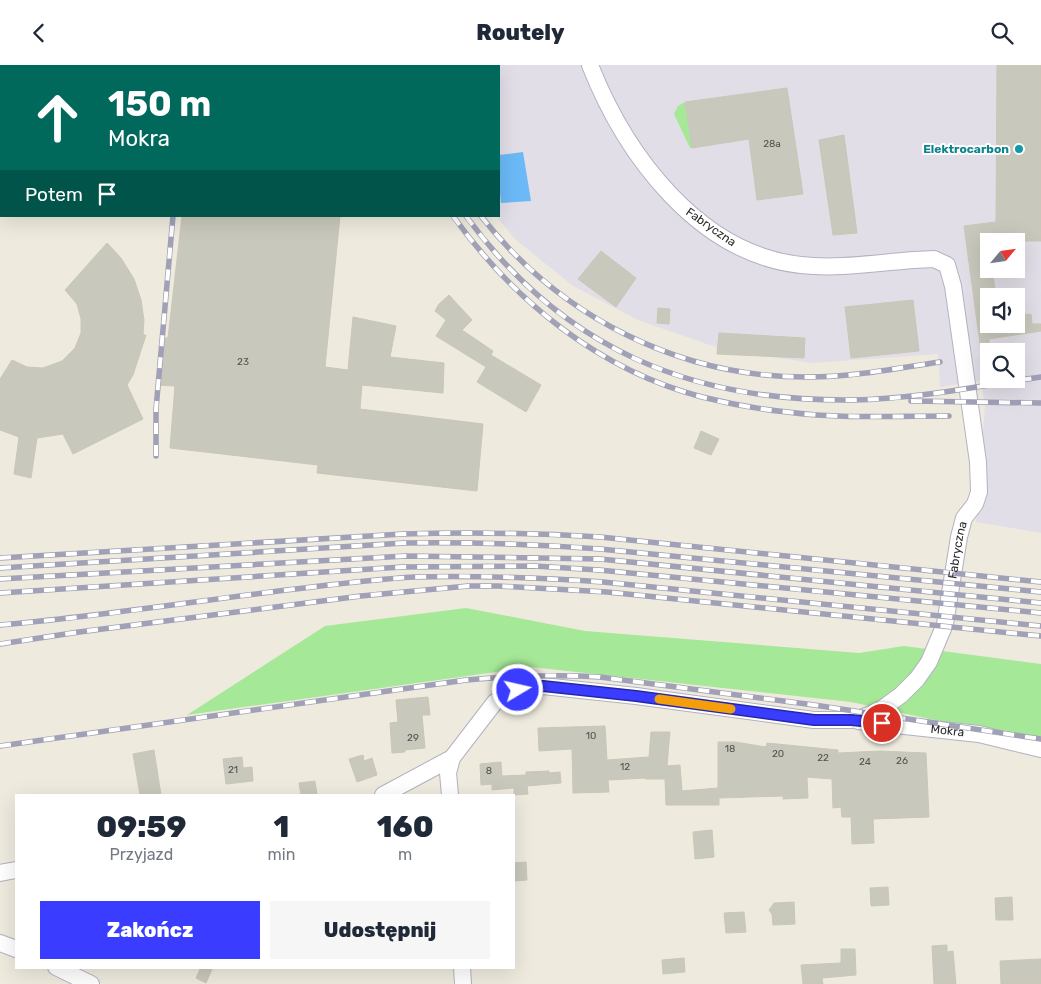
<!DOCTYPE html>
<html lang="pl">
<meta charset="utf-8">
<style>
body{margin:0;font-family:Rubik,sans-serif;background:#f6f6f7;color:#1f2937;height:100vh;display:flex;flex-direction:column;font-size:19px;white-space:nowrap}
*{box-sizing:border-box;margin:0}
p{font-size:16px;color:#747a83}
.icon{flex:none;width:28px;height:28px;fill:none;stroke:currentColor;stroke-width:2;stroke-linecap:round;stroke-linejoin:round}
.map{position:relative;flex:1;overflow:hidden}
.drawer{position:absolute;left:15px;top:729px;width:500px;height:175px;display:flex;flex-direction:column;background:#fff;border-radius:0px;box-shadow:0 5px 20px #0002}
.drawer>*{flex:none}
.banner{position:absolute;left:0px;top:0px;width:500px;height:152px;box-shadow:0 5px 20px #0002;background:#00695c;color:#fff;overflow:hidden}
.needle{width:32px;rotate:61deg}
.tools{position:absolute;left:980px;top:168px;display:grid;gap:10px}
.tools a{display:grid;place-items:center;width:45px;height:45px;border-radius:0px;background:#fff;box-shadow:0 5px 20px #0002;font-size:25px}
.pin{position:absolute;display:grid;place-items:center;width:42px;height:42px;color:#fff;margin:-21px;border:2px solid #fff;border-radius:50%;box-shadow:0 1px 5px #0007}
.me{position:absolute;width:55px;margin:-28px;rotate:81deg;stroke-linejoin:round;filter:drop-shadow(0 0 4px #0008)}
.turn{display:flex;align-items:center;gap:18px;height:105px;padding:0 25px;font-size:22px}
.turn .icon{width:65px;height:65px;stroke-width:2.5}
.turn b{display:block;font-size:35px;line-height:42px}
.then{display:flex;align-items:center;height:48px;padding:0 25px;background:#0003;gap:10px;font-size:19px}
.eta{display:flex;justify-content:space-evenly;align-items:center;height:85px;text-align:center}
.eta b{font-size:30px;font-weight:800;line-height:35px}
.button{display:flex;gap:10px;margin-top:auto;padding:10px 25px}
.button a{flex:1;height:58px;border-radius:0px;background:#3a3dff;color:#fff;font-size:20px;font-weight:800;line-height:58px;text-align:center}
.button a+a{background:#f6f6f7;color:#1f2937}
header{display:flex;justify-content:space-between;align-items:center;height:65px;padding:0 25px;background:#fff;font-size:22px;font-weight:800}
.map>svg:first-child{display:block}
.industrial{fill:#e2dee7;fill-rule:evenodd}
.green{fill:#a5e897}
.water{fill:#6bb9f6}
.building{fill:#c9c8bc;stroke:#cac7b7}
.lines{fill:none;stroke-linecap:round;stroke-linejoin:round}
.street-casing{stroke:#b2b2c0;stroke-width:18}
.street{stroke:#fff;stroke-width:16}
.rail-casing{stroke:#a0a0b7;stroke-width:5.5}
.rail{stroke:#fff;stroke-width:4;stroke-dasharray:11;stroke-linecap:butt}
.route-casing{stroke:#2628a6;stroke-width:12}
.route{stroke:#3a3dff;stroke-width:9}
.slow{stroke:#f59e0b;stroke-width:9}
.culture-dot{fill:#0f9aa8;stroke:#fff;stroke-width:2}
.labels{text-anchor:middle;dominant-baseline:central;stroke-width:4;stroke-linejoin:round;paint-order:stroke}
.number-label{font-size:10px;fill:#535350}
.culture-label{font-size:12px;font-weight:bold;fill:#0d838f;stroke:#fff;text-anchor:end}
.street-label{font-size:12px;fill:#2c2c2c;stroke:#fff}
</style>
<header><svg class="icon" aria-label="back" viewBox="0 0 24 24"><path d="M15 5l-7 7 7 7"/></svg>Routely<svg class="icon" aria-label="search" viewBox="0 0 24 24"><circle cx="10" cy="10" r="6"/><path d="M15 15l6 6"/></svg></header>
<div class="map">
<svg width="1041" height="919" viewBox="0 0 1041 919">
<rect width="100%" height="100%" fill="#eeeade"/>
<path class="industrial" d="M423,0H1041V468L976,457L985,341L981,316L940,322L938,289L812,298L724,285L638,255L573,221L515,174L496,151H499V1ZM989,176H1016V204H989ZM989,231H1016V259H989ZM989,286H1016V314H989Z"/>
<path class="green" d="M685,37L692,83H690L674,49L678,41Z
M466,543L585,566L859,588L904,581L1041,599V678L851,637L531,602L187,650L325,561Z"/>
<path class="water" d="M523,87L531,136L501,138L499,116V90Z"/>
<path class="building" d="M997,0H1041V176H989V204H992L996,231H989V259H1016V251L1031,249L1032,259H1041V266L989,274V285L981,286L964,161L996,157Z
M787,23L803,129L757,135L749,74L692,83L685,37Z
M844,70L857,168L833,170L819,75Z
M182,151H340L325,302L348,305L353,252L396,261L390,292L444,298L443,328L362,320L360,344L483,359L477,426L317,408L318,400L170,383L175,321L158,320L162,273H168Z
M107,178L121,193L134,214L141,235L144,255L143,270H146L133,310L127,320L143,354L73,389L63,369L37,373L31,413L14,409L19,372L0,365V314L12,295L27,302L43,303L62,296L75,283L81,268V254L77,239L65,225Z
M601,186L636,213L616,242L578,214Z
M449,230L472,255L462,265L493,286L491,290L541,320L526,347L477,317L486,302L436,271L446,255L435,246L439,239Z
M913,235L919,286L851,293L845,242Z
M658,243L670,244L669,259L657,258Z
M719,268L805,273L804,293L717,289Z
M701,366L719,374L711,390L694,383Z
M428,632L430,650H422L425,683L405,685V687L392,688L390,658L398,657L396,635Z
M605,661L607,695L649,692L651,667H670L667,701L680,700L682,726L718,723V677H735L766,682L767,678L838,685V688L880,686L926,688L929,752L873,754L874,778L852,779L851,752H842L841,742L833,743L832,714L807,712L808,733L783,734V731L719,733V740H666L665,714H645V713L608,715L609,727L573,728L572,684L539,686L538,663Z
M154,685L161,730H140L133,689Z
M363,690L364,696L372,693L377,710L357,717L349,694Z
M242,692L243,703L252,702L253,716L226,719L223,694Z
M501,697L502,711L526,710V707L549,706V708L560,707L561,718L527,721L528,729L514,730V723L492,725V719L481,720L480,699Z
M315,716L317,730H301L299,718Z
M712,765L714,792L695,794L693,767Z
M526,797L527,815L514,816V798Z
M888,822L889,840L871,841L870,823Z
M1012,832L1013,855H996L995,833Z
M794,837L795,859L773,860L772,849L769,845L774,838Z
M744,847L746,867L726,868L724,848Z
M947,880V887L953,886L956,919H934L932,881Z
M841,884H855L856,910L822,913L823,919H803L801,900L841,898Z
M684,893L685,907L663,909L662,895Z
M1041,894V919H1001L1000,896Z
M201,902H213L206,918L196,913Z"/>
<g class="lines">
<g class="street-casing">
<g id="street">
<path id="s1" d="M858,656L979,669L1041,684"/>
<path d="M383,730L452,693"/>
<path id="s2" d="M450,730L448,708L452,693L495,637L518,625L543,621L636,631L814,655H851L861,653L879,646L901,630L917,614L929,597L945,559L959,472L964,453L975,439L979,427L978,397L953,221L947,200L934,194C891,195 844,205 801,200C698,189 625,89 590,0"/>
<path d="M0,808L16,805"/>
<path d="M0,878L16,884"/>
<path d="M56,902L91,919"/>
<path d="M462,902L463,919"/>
</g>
</g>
<use href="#street" class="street"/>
<g class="rail-casing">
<path id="rail" d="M390,0V1
M398,0L399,1
M409,0V1
M453,151C514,236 599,305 702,332C730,339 758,344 787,347C840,354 896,351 949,351
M466,151C563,284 691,337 853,335C916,334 979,321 1041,312
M481,151C560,252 680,313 809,312C853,312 897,303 940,297
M911,336L1041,338
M156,391V344L173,151
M0,493L403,469C469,467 534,468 600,472L1041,517
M0,503L404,478C470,477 534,479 600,484L1041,527
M0,514L406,491L600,494L1041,538
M0,528L402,502L534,501L599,505L1041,548
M0,560C105,551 208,534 312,522C346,518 380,514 414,512C477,510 540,513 603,517L1041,561
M0,579L79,567L361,531L468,521H498L607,527L1041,571
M0,681L466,615C511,611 555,609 600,612L814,640L1041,674"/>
</g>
<use href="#rail" class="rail"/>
</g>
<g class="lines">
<g class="route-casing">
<path id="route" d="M518,625L543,621L636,631L814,655H851L882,658"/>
</g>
<use href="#route" class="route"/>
<path class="slow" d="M659,634L731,644"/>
</g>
<circle class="culture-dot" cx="1019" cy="84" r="5"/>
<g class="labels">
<g class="number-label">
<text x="772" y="79">28a</text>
<text x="243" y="297">23</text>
<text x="591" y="671">10</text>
<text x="413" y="673">29</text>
<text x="730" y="684">18</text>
<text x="778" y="689">20</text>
<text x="823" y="693">22</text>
<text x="902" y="696">26</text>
<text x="865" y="697">24</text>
<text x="625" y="702">12</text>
<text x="233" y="705">21</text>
<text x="489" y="706">8</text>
</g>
<g class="culture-label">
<text x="1009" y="84">Elektrocarbon</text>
</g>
<g class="street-label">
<text transform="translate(711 162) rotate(35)">Fabryczna</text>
<text stroke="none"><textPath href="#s2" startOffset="686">Fabryczna</textPath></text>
<text stroke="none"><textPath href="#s1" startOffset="90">Mokra</textPath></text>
</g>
</g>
</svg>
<div class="tools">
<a><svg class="needle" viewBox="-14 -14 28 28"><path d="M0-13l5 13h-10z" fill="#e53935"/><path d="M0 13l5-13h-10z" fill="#747a83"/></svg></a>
<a><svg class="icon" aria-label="sound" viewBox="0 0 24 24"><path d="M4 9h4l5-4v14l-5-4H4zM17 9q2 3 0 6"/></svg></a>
<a><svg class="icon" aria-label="search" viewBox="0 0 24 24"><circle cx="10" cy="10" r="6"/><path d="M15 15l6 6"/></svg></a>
</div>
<div class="pin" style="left:882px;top:658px;background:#d93025"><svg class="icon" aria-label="arrive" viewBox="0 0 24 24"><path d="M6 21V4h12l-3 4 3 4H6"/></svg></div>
<svg class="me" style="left:518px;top:625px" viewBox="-20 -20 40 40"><circle r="17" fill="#3a3dff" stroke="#fff" stroke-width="3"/><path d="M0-11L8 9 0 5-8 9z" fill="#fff"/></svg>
<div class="banner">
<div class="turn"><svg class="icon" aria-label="ahead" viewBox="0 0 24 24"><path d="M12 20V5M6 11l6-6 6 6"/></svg><div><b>150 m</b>Mokra</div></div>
<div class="then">Potem<svg class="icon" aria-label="arrive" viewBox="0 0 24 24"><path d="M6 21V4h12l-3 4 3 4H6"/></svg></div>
</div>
<section class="drawer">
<div class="eta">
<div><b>09:59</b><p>Przyjazd</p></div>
<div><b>1</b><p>min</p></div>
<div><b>160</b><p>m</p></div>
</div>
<div class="button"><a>Zakończ</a><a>Udostępnij</a></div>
</section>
</div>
